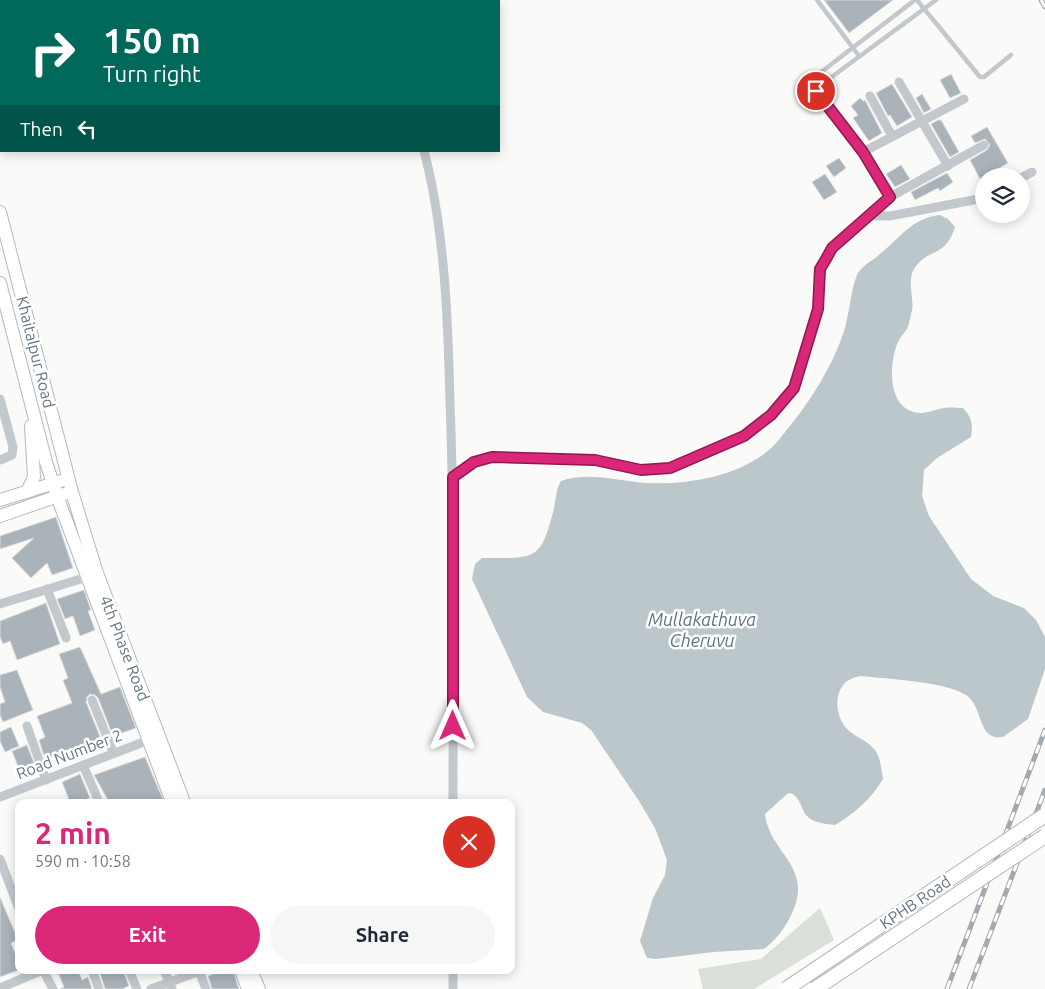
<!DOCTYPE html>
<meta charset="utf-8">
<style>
body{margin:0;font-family:Ubuntu,sans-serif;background:#f6f6f7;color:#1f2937;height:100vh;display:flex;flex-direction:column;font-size:19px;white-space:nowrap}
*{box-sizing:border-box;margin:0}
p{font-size:16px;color:#747a83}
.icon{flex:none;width:28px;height:28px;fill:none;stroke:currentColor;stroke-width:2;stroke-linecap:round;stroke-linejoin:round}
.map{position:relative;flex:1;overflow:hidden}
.sheet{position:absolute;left:15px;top:799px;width:500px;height:175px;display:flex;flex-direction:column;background:#fff;border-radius:10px;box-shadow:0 2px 12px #0003}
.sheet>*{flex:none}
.banner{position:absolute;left:0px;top:0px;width:500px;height:152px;box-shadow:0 2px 12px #0003;background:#00695c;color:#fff;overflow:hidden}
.controls{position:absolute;left:975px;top:168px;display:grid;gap:10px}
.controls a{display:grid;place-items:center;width:55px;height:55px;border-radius:50%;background:#fff;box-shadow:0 2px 12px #0003;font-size:25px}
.pin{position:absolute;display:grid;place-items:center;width:42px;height:42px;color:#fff;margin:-21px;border:2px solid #fff;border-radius:50%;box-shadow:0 1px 5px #0007}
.me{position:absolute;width:55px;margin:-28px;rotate:0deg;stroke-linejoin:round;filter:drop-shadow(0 0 4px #0008)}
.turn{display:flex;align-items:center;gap:18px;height:105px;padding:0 20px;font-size:22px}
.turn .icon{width:65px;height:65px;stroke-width:2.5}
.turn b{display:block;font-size:35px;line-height:42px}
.then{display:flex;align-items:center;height:48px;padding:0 20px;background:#0003;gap:10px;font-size:19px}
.round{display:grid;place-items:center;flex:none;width:52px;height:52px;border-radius:26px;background:#f6f6f7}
.summary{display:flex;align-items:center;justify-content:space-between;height:85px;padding:0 20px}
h1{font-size:30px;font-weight:600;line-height:38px;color:#db2777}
.action{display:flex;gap:10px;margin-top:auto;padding:10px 20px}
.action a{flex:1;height:58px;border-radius:30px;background:#db2777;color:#fff;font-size:20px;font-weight:600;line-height:58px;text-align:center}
.action a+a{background:#f6f6f7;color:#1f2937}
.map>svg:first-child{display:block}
.green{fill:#dadfd7}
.water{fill:#bbc7cb}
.building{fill:#aab3b9;stroke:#dcdcda}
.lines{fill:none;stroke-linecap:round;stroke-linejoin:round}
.secondary-casing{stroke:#b3babf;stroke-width:14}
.lane{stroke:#c3c8cc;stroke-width:4.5}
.street{stroke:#c3c8cc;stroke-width:9}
.secondary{stroke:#fff;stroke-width:12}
.rail-casing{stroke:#a2aab0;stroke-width:5}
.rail{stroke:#fff;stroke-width:3;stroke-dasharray:9;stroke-linecap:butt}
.primary-bridge-casing{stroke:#b5babe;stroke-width:16;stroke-linecap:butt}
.primary-bridge{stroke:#fff;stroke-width:14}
.route-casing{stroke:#8e194d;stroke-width:12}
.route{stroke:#db2777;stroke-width:9}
.labels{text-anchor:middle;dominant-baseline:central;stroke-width:5;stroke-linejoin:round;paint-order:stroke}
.street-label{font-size:16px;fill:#657683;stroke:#fff}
.water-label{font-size:18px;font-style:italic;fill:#60757c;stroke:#fff}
</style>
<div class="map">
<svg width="1045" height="989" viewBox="0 0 1045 989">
<rect width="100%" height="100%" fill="#fafaf8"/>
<path class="green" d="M820,908L834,940L754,989H703L698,969L761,959Z"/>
<path class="water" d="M940,215L948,219L955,227C945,259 928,247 914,269C906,282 916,301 911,314C910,319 909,324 907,329C904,333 900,337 898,342C888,365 887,412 921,413C929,413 936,409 944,408C950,407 957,408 963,408C972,418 973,424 971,437L937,458L924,470L922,496L929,516L971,579L993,596L1024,608L1036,620L1045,637V669L1028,719L1003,737C1000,737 995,738 992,736C979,731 981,705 966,695C943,681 888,679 860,676C856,677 849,679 846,682C833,694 836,716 846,728C854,737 867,740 874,749C881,757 881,769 883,779C871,799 855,813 835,825C826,824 813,823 807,816C800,808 801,797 790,793L787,794L765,814C769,853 814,866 792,913C786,927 776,940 764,949L714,952L656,959L647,958L640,941L653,898L665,875L667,860L655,828L639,801L591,730L582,723L543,712L527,697L472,579L475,564L482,558C535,558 541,562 554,508C556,498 556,490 561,481C587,471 620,481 647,483C690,485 748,475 777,442C805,409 832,370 845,328C849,314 852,284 858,273C865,263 873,261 881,253C901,237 912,218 940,215Z"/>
<path class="building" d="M824,0H893L849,33Z
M951,74L961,93L950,98L940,80Z
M892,84L912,117L897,126L890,115L888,116L876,93Z
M922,94L931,109L924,113L916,98Z
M860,98L863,101L865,100L882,133L869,141L853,118L858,115L851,106Z
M938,120H941L959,152L950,157L931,124Z
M987,127L1008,163L980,179L970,160L987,150L990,145L985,139L975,143L971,136Z
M839,158L846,168L834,177L826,166Z
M901,165L910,179L895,187L886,174Z
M947,173L953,182L940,191L938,188L915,200L911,192Z
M825,174L837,192L824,200L812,182Z
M56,517L73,568L52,575L47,563L31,578L12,558L34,538L0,549V536Z
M84,590L91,610L88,611L95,630L80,636L73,616L65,619L57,599Z
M46,603L60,644L17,660L10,641L3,644L0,637V621Z
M80,647L101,694L120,687L136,728L113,736L98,698L95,695L90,694L87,697L86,702L101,739L72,750L74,756L65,759L63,753L45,759L39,740L45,737L37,716L72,703L63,680L68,678L59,654Z
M17,670L33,710L3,722L0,715V704L5,702L0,687V675Z
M11,727L19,746L5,752L0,741V732Z
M27,745L34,763L19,769L12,751Z
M145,757L164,802H109L94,775Z
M80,774L90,798L80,802H70L62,782Z
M0,897L18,940L11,943L19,963V970L0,977Z
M57,970H78L82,980L88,977L92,989H60L64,987Z
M107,970H123L129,986L122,989H105L100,973Z
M224,970H233L239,989H212L208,976Z"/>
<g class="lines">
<g class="secondary-casing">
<path id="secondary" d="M0,212L72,492L97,573L184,802
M0,283L46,462L57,496L172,802
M27,492L34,477L31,426
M0,500L61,481
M0,516L64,494
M241,970L248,989
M251,970L259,989"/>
</g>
<path class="lane" d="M817,0L859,56
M917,0L980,77H984L1011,55
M802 86a8 8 0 1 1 16 0a8 8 0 1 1-16 0Z
M812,79L915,0
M818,87L936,0
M816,91L829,111"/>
<path class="street" d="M0,0L1,2
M363,0V1
M27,1L28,0
M899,82L948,166
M870,96L892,136
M829,111L863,152
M424,151C445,230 448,321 450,402C455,536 453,669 453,802
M1021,178L1032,172
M890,197L863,152L964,99
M870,216H890L984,198
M0,399L13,447L12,455L0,460
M453,477L474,462L492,457L595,460L641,470L671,468L744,435L771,415L793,388L817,309L820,269L832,248L890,197L984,145
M47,589L66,638
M0,604L87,577
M92,700L113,752
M27,726L46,780
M83,765L99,802
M0,797L149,740
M0,859L19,909
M43,970L53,989
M92,970L99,989
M129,970L137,989
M164,970L172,989
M453,970V989
M199,971L206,989
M0,988L43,970
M151,989L203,970"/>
<use href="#secondary" class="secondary"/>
<g class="rail-casing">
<path id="rail" d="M1041,0L1045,7
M947,989L1045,730
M969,989L1045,790"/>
</g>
<use href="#rail" class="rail"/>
<g class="primary-bridge-casing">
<path id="primary-bridge" d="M786,989L1045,815
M815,989L1045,836"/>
</g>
<use href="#primary-bridge" class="primary-bridge"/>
</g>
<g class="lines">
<g class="route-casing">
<path id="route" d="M453,726V477L474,462L492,457L595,460L641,470L670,468L744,436L771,415L794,388L818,309L820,269L826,259L832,248L890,197L863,152L816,91"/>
</g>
<use href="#route" class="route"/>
</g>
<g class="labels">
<g class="street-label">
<text transform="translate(36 352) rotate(76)">Khaitalpur Road</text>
<text transform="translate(125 648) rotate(69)">4th Phase Road</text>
<text transform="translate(69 754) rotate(-21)">Road Number 2</text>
<text transform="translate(915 902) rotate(-34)">KPHB Road</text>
</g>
<g class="water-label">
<text x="702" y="619">Mullakathuva<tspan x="702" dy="21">Cheruvu</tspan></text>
</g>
</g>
</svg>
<div class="controls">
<a><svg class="icon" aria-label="layers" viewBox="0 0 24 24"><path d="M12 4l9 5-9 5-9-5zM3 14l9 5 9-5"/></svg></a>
</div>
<div class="pin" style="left:816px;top:91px;background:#d93025"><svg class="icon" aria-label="arrive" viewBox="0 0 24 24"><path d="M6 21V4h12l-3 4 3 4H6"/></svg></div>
<svg class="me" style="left:453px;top:726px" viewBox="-20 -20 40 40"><path d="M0-17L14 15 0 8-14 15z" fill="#db2777" stroke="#fff" stroke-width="4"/></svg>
<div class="banner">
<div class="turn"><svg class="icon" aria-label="right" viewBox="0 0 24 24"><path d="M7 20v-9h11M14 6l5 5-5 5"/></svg><div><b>150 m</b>Turn right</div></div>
<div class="then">Then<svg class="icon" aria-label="left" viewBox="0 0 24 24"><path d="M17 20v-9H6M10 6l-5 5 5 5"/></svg></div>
</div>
<section class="sheet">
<div class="summary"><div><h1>2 min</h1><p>590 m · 10:58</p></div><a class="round" style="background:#d93025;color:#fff"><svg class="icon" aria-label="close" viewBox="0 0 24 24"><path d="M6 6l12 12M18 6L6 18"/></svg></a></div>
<div class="action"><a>Exit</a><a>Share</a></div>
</section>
</div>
